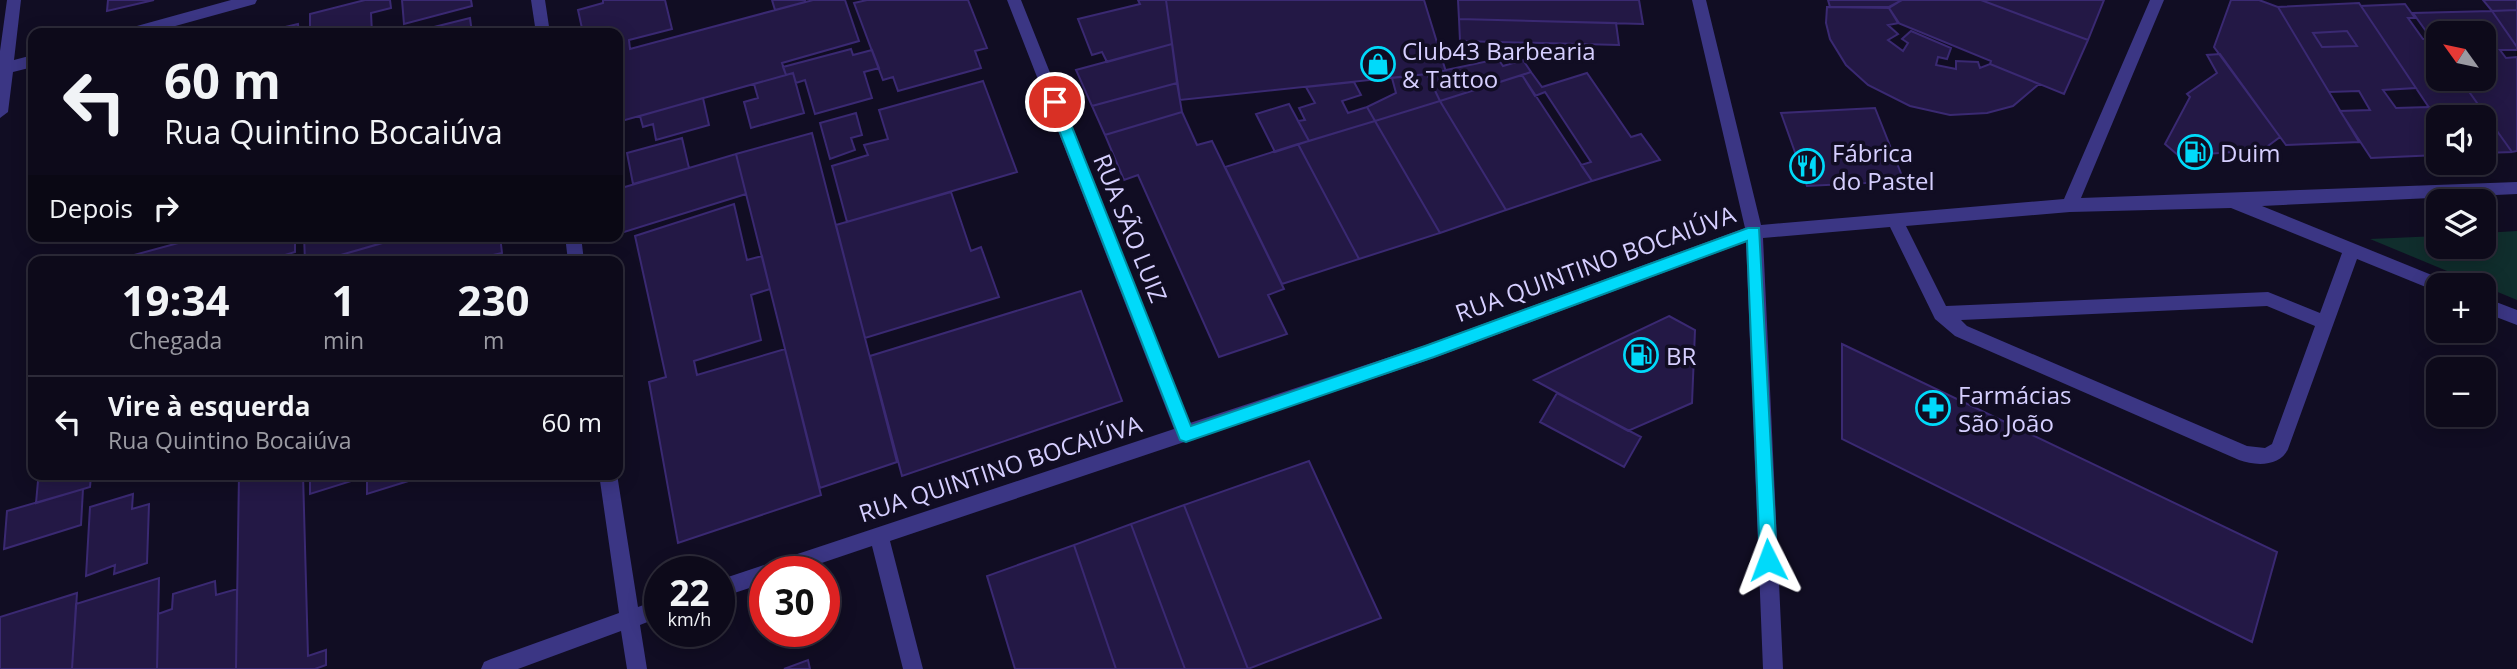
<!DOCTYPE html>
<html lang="pt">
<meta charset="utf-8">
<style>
body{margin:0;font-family:"Open Sans",sans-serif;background:#161323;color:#f1f3f6;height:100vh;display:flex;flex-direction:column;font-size:26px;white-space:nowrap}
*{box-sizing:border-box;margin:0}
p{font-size:23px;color:#9a9aa2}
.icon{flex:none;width:38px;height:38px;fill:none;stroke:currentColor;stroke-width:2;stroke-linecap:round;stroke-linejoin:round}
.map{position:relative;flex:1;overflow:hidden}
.sheet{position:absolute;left:28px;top:256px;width:595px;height:224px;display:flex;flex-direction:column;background:#0d0a1a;border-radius:14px;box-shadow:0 4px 18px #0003,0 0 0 2px #2d2b39}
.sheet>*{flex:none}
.guide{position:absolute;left:28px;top:28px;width:595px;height:214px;border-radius:14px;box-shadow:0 4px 18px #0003,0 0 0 2px #2d2b39;background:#0d0a1a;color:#f1f3f6;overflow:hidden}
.needle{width:46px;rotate:303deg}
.buttons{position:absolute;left:2426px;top:21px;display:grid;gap:14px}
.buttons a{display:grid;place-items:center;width:70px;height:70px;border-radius:14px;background:#0d0a1a;box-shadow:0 4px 18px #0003,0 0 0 2px #2d2b39;font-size:35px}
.speed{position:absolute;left:644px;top:556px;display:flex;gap:14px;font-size:35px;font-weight:700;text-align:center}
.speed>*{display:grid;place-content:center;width:91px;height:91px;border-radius:50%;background:#0d0a1a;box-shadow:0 4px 18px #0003,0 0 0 2px #2d2b39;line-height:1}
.speed small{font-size:18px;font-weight:400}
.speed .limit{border:10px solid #d22;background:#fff;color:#111}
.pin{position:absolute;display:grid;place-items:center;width:60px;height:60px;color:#fff;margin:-30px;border:4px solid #fff;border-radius:50%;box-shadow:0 2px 7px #0007}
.me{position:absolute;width:77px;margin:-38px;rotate:357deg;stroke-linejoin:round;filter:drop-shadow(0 0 5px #0008)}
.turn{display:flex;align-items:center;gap:24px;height:147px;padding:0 21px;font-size:32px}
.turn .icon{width:91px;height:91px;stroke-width:2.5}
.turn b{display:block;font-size:49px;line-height:60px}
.then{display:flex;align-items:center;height:66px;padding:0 21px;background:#0003;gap:14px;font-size:26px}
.eta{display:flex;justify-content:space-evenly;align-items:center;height:119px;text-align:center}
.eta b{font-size:42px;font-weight:700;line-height:49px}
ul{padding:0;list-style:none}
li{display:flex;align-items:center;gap:21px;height:91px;padding:0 21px;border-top:2px solid #2d2b39}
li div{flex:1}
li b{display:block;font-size:26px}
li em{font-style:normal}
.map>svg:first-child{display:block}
.green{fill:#102e2d}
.building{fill:#231845;stroke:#3a2972;stroke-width:2}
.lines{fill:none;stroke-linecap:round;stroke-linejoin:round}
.minor{fill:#3b3684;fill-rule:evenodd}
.route{fill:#00dafa;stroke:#008ea2;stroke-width:2}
.labels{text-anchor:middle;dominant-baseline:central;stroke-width:7;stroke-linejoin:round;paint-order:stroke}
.poi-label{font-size:24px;fill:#d6cfff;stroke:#110d23;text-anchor:start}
.street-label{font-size:24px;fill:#d6cfff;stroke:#110d23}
</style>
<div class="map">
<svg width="2517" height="669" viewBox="0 0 2517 669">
<rect width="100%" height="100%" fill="#110d23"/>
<path class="green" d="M2517,231V300L2370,239L2438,236V247H2483V233Z"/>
<path class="building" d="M108,0H154L107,11Z
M365,0H390L391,8L371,13L372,33H310V14Z
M402,0H471L472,6L404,24Z
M603,0H665L672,29L629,40L630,49L813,0H845L859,41L782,63L786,75L618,122V33H583L578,10L603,3Z
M772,0H805V2L775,10Z
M867,0H968L987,48L975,51L981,68L898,91L893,77L883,80L854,3Z
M1138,0H1166L1172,44L1107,62L1102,52L1092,55L1078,19L1140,4Z
M1166,0H1424L1446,72L1180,100Z
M1458,0H1639L1643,24L1459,19Z
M1828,0H1902L1889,7H1830Z
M1902,0H1981L2088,40L2064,94L1990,64L1991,61L1898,23L1889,8Z
M1981,0H2104L2088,40Z
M2231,0H2259L2278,7L2359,142L2286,145L2214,47Z
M2483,0H2517V10L2492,11Z
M2359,3L2416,88L2383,90L2396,108L2429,107L2438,121V155L2371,158L2340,111L2370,110L2359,91L2329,92L2278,7Z
M2405,4L2415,18H2408L2423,39H2431L2438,48V79H2460L2512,152L2483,153V117H2438V121L2361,6Z
M1827,7L1889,8L1899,23L1888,25L1898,34L1888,40L1903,51L1908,43L1902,39L1911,31L1951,48L1947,59L1938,57L1936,65L1956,69V61L1978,62L1980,68L1990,64L2039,84L2013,106L1987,113L1950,115L1910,106L1868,85L1846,65L1830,39L1826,23Z
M2517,10V47L2492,11Z
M2492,11L2517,47V50H2500L2506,58L2517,57V151L2512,152L2460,79H2483V33H2438V48L2413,13Z
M470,18L472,33H410Z
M1459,19L1616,23L1619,45L1460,41Z
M298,24L299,33H260Z
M2347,31L2357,46L2322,47L2313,33Z
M1172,44L1177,83L1092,106L1076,70Z
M851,49L853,55L872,50L879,68L864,72L872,98L815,114L805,80L796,83L793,73L786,75L783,67Z
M2220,54L2280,137L2253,157L2247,151L2179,156L2165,144L2190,97L2187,94L2217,73L2207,55Z
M1498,59L1503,66L1523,60L1531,72L1440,101L1427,74Z
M1531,72L1542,87L1587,73L1631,137L1641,134L1660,160L1592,181L1581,165L1591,162L1545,92L1535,96L1522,75Z
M793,73L804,113L751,128L744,102L758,98L754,84Z
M1427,74L1440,101L1375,121L1367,107L1396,93L1392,78Z
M1522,75L1592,181L1506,210L1440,101Z
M983,81L1017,172L847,222L832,166L868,155L864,145L888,139L879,110Z
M1354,82L1361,95L1342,101L1348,113L1367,107L1375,121L1309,141L1298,121L1305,120L1299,108L1315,103L1306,87Z
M1177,83L1182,112L1105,135L1092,106Z
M703,98L709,125L656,140L653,124L643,127L640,116Z
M1440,101L1506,210L1440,233L1375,121Z
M1289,104L1309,141L1275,152L1256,114Z
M1875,108L1904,181L1807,186L1781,113Z
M1182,112L1197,145L1212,141L1284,289L1268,295L1287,334L1219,357L1138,175L1124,180L1105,135Z
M856,113L862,135L851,138L855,150L830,159L820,123Z
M1375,121L1440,233L1359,259L1298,144Z
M812,133L897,462L820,488L736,154Z
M682,138L689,168L633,184L627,153Z
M1298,144L1359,259L1282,284L1225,167Z
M736,154L746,194L621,233L618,189Z
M951,192L971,251L981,247L999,297L865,338L836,225Z
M734,204L747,260L762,256L770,289L751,295L761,340L694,361L697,375L785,349L821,495L678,543L649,382L666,377L635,236Z
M204,236H295V252L265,261H112Z
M304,236H407L320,261H305Z
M406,236H500L502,253L488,256V261H320Z
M1081,291L1122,401L902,476L870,356Z
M1669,316L1695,330L1692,403L1628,431L1534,380Z
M1842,344L2277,552L2252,642L1842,439Z
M1557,393L1641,437L1624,467L1540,422Z
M1309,461L1381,618L1248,669L1184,505Z
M64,474H96L91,476L90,487L36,503L38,481Z
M239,474H303L308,656L326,650V665L315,669H236Z
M310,474H431L367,494V476L310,494Z
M83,489L81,525L4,549L7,511Z
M133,494L132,509L149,504L147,563L114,574L115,565L86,576L90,507Z
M1184,505L1248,669H1185L1131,524Z
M1131,524L1185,669H1116L1074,545Z
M1074,545L1116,669H1015L987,576Z
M159,578L157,669H72L76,604Z
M215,581L216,595L237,589L236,669H157L158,614L172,609L173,594Z
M77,593L72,669H0V617Z
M808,660L810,669H784Z"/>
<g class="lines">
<path class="minor" d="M7,0H21L14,60L33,55V67L13,72L8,112L0,118V51Z
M231,0H257L255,4L150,33H123L126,29Z
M531,0H545L550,33H536Z
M1007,0H1021L1190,423L1426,345L1745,228L1692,0H1706L1761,225L2064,199L2150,0H2164L2081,198L2517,182V194L2262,206L2444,280L2447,285H2438V292L2357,259L2288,449C2280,467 2255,466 2239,460L1955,336L1935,319L1890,227L1763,238L1783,669H1763L1746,242L1428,360L890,541L923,669H903L872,546L795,572H765V583L719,598V580L1174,429ZM2231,208L2342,253L2320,313L2268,292L1946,306L1906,226L2070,212ZM2267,306L2315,326L2272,444L2265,448L2247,446L1967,326L1961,320Z
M565,236H581L584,261H568Z
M2483,297L2517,310V325L2483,312Z
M599,474H617L638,607L660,599V617L640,625L647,669H627L621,631L518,669H481L484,662L491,659L619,613Z"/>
</g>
<path class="route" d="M1055,97L1062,102L1191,426L1425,346L1748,228H1759L1777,560L1775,566L1768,568L1762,566L1760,560L1747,241L1434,357L1186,442L1180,440L1178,435L1048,102Z"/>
<defs>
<g id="shop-ring" transform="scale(1.75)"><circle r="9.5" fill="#110d23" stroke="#00dafa" stroke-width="1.5"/><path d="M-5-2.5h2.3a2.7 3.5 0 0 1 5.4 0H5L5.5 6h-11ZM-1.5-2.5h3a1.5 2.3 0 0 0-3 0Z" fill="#00dafa"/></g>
<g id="fuel-ring" transform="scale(1.75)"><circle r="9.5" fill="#110d23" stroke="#00dafa" stroke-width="1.5"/><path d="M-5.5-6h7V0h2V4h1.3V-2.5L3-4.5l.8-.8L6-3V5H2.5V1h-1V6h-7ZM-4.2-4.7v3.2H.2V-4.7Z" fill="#00dafa"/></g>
<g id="restaurant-ring" transform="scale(1.75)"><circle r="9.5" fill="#110d23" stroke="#00dafa" stroke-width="1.5"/><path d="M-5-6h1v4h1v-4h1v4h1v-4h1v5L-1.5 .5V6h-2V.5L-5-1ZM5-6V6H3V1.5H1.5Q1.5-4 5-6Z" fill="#00dafa"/></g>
<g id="pharmacy-ring" transform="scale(1.75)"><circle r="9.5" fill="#110d23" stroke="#00dafa" stroke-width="1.5"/><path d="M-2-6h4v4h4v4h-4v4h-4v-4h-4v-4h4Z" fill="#00dafa"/></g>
</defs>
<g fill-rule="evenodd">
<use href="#shop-ring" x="1378" y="64"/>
<use href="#fuel-ring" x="2195" y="152"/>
<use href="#restaurant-ring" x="1807" y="166"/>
<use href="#fuel-ring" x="1641" y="355"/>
<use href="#pharmacy-ring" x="1933" y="408"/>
</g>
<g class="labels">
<g class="poi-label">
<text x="1402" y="50">Club43 Barbearia<tspan x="1402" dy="28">&amp; Tattoo</tspan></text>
<text x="1832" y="152">Fábrica<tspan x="1832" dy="28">do Pastel</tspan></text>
<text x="2220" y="152">Duim</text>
<text x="1666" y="355">BR</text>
<text x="1958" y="394">Farmácias<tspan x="1958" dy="28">São João</tspan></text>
</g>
<g class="street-label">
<text transform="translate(1131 228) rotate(68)">RUA SÃO LUIZ</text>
<text transform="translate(1595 263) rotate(-20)">RUA QUINTINO BOCAIÚVA</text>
<text transform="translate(1000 468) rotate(-18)">RUA QUINTINO BOCAIÚVA</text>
</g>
</g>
</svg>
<div class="buttons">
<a><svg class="needle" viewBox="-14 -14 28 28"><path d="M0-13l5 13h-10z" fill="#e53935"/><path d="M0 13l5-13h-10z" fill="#9a9aa2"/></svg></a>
<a><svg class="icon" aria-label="sound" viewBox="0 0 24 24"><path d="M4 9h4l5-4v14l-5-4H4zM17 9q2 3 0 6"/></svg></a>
<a><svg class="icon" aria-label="layers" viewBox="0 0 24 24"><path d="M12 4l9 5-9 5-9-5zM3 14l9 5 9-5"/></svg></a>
<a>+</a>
<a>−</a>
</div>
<div class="speed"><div>22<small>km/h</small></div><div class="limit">30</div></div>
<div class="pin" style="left:1055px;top:102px;background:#d93025"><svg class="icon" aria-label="arrive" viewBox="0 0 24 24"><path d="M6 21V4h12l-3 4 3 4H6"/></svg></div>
<svg class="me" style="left:1768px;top:560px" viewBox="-20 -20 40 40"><path d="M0-17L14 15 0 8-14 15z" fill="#00dafa" stroke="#fff" stroke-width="4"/></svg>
<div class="guide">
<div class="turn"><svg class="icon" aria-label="left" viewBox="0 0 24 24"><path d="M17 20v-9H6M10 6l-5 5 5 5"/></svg><div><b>60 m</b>Rua Quintino Bocaiúva</div></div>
<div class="then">Depois<svg class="icon" aria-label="right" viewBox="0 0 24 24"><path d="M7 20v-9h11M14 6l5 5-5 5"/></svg></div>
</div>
<section class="sheet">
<div class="eta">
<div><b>19:34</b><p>Chegada</p></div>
<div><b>1</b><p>min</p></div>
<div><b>230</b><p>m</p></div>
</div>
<ul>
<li><svg class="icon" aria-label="left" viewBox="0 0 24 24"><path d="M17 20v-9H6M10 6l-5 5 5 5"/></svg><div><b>Vire à esquerda</b><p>Rua Quintino Bocaiúva</p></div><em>60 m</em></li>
</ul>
</section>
</div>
